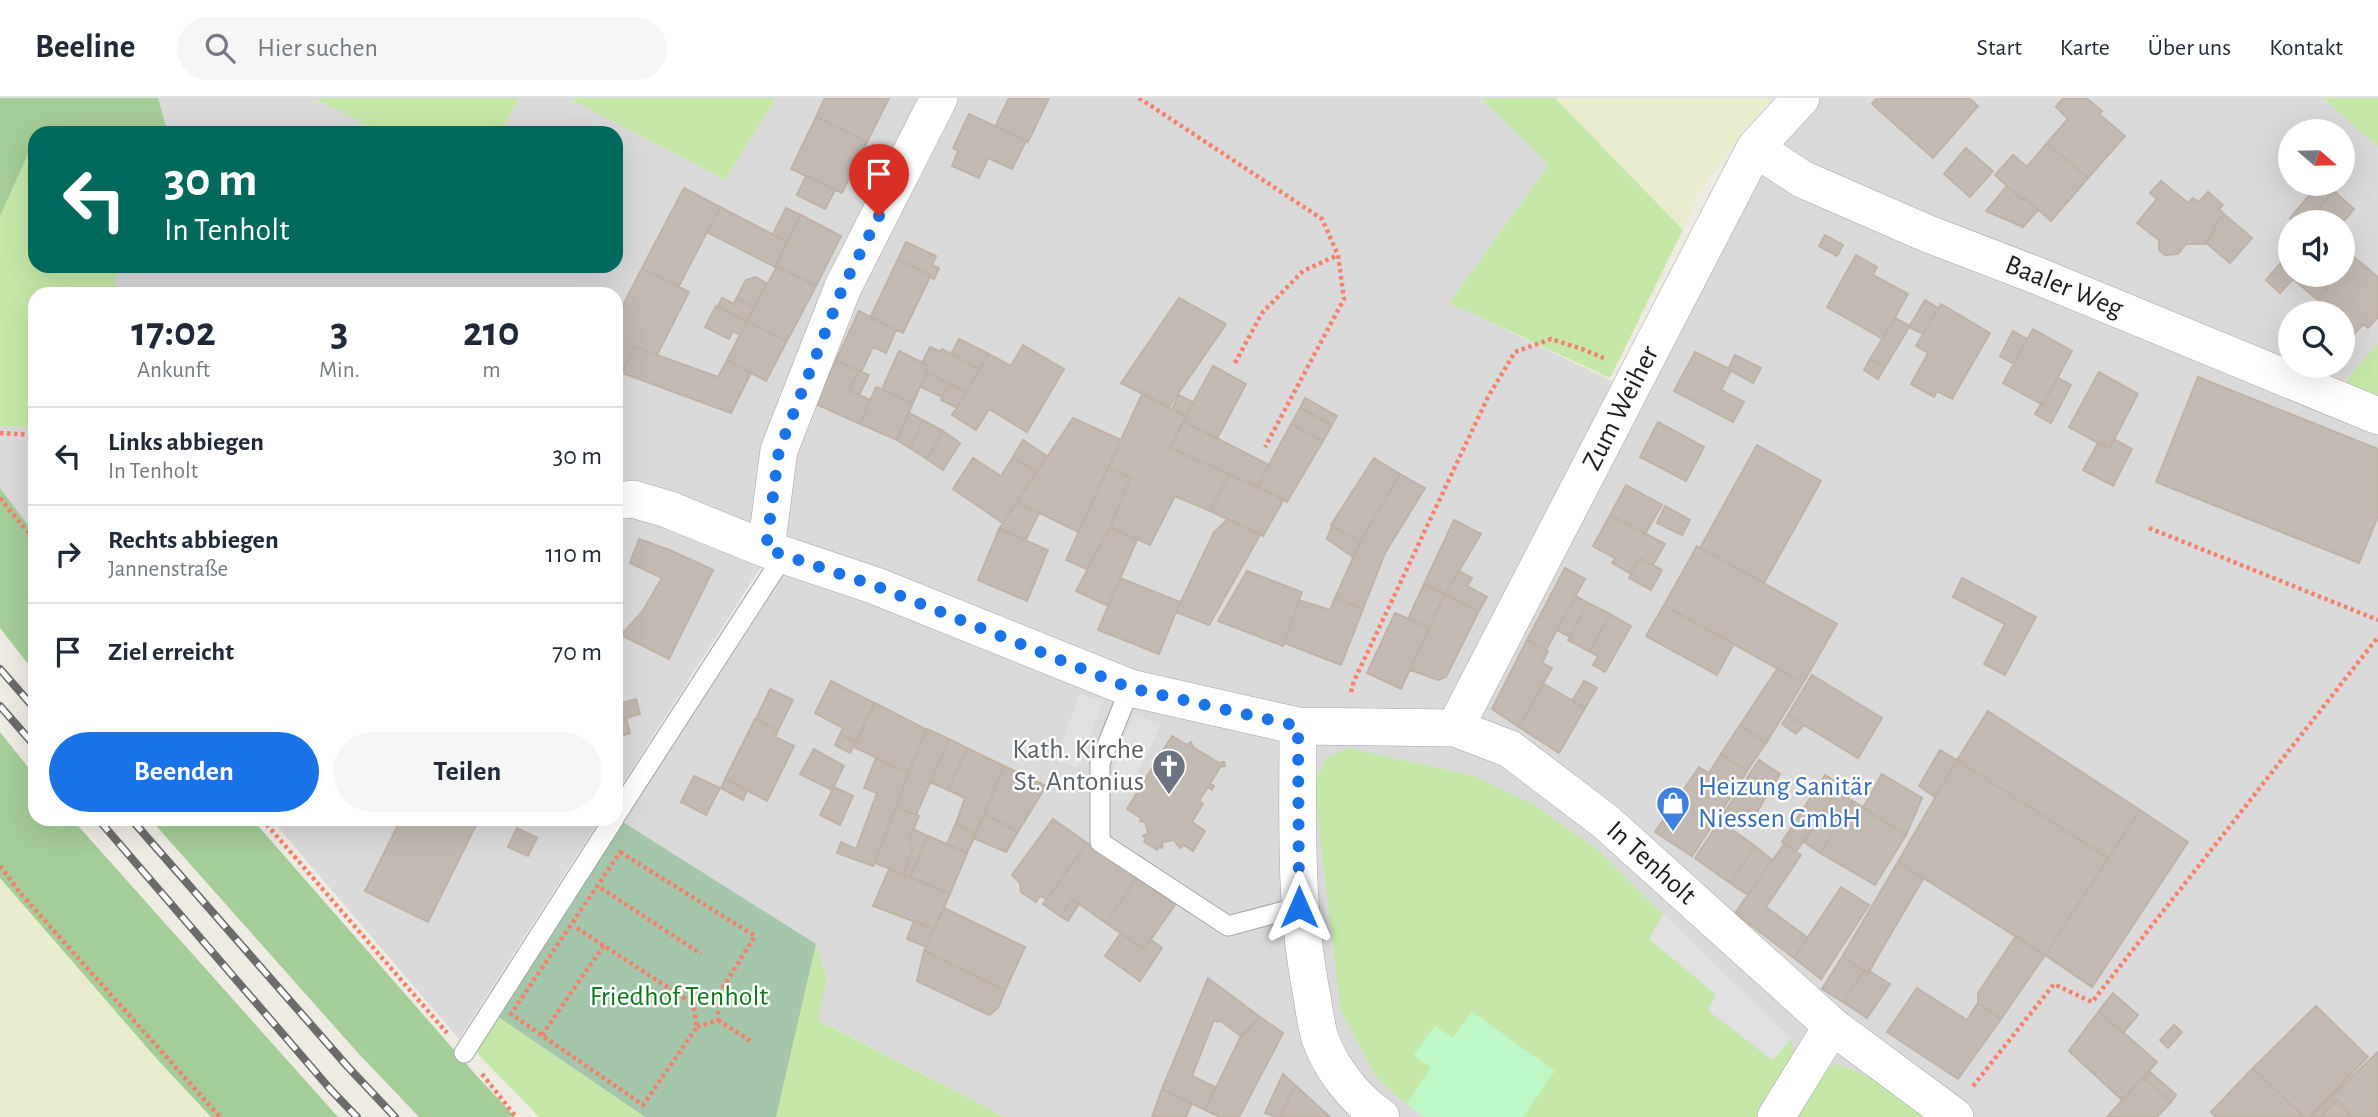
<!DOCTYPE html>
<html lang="de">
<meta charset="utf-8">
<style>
body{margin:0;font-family:"Alegreya Sans",sans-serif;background:#f6f6f7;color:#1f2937;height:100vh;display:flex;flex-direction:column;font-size:26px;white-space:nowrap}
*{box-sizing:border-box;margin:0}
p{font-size:23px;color:#747a83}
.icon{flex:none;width:38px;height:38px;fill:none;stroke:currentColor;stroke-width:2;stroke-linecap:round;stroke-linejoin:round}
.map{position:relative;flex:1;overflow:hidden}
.details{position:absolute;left:28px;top:189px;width:595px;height:539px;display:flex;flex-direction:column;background:#fff;border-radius:21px;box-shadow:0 7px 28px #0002}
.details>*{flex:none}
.guide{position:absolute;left:28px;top:28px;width:595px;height:147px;border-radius:21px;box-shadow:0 7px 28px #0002;background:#00695c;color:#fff;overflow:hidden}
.needle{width:46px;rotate:110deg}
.tools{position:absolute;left:2278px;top:21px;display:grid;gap:14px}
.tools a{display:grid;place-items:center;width:77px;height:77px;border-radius:50%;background:#fff;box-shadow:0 7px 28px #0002;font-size:35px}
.pin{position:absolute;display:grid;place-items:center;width:60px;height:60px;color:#fff;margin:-72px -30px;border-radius:50% 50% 50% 0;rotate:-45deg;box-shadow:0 0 7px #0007}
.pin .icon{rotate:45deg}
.me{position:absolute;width:77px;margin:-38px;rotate:0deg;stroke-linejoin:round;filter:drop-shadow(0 0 5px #0008)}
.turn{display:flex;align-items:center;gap:24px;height:147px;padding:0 21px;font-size:32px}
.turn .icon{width:91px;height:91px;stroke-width:2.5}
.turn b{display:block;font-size:49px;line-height:60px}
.eta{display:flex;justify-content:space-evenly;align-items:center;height:119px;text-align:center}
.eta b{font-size:42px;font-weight:700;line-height:49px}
.cta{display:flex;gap:14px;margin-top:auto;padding:14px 21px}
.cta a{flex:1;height:80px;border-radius:42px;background:#1a73e8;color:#fff;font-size:28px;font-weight:700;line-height:80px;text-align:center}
.cta a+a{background:#f6f6f7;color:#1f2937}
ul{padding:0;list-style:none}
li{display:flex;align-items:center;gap:21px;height:98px;padding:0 21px;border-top:2px solid #e0e1e3}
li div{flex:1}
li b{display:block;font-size:26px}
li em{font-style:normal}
header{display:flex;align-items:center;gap:42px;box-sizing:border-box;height:98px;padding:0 35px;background:#fff;border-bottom:2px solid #e0e1e3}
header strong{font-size:33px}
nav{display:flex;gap:38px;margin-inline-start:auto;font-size:24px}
.search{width:490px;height:63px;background:#f6f6f7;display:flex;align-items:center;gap:18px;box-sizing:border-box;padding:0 24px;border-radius:38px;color:#747a83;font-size:26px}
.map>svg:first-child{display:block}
.residential{fill:#dbdada;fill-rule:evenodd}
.farmland{fill:#e9edce}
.grass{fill:#c5e8a9}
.forest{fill:#a5cd98}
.cemetery{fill:#a4c7ab}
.park{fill:#bff8c7}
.parking{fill:#e1e1e1}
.building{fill:#c2bab2;stroke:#bfb2a5;stroke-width:2}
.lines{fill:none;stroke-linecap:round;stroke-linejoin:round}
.service-casing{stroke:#a4a4a4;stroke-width:21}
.minor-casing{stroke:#a4a4a4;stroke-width:38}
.path{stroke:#f87f6a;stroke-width:4.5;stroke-dasharray:3.5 3.5;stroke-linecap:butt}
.service{stroke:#fff;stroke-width:19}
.minor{stroke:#fff;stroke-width:37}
.rail-casing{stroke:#6b6b6b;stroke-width:8}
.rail{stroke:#fff;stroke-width:5;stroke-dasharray:16;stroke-linecap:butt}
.route{stroke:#1a73e8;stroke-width:12;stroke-dasharray:0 21.6}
.labels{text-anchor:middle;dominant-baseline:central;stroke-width:5;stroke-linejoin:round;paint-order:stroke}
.street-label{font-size:28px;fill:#1d1d1d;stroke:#fff}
.worship-label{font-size:28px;fill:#5b616d;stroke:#fff;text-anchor:end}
.shop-label{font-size:28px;fill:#366cbe;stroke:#fff;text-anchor:start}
.park-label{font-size:28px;fill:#0d791b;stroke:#fff}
</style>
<header>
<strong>Beeline</strong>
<div class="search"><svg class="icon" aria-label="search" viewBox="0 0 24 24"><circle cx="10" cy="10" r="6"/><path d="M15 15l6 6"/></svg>Hier suchen</div>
<nav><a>Start</a><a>Karte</a><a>Über uns</a><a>Kontakt</a></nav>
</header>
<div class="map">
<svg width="2378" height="1019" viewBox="0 0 2378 1019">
<rect width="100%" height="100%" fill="#eeebe3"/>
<path class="residential" d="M158,0H314L381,35H168Z
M519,0H569L725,82L776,0H1481L1549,67L1449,205L1640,296L1746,102L1794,26L1817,0H2323L2378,49V245L2343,285L2378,300V1019H1005L817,921L827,880L816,847L776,1019H645L497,918L782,480L761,469L616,696V196H113L118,168H616V35H500ZM2291,33H2343V86H2291ZM2291,124H2343V177H2291ZM2291,215H2343V268H2291Z
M0,328L35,329V436L0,390Z
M271,721H600L459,941Z"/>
<path class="farmland" d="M1555,0H1773L1744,32L1700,93L1683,132Z
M0,780L156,960L211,1019H0Z"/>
<path class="grass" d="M314,0H519L500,35H381Z
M569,0H776L725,82Z
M1481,0H1555L1683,132L1610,280L1449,205L1549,67Z
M2324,0H2378V49L2323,0Z
M35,41V168L118,169L113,196H35V329L0,328V118Z
M2378,245V300L2343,286Z
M1349,650L1473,678L1533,706L1599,753L1663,816L1649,841L1716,897L1708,913L1772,962L1791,941L1795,962L1760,1019H1425L1406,1006L1376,979L1341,913L1314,687L1327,659Z
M816,846L827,880L818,922L1005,1019H776Z
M497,918L645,1019H539L475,953Z
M1835,966C1870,975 1898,998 1927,1019H1793L1821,975Z"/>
<path class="forest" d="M0,0H158L168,35H44L41,30L38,35H35V41L0,118Z
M0,390L35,436V575L0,530Z
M0,634L35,678V721H72L338,1019H211L156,960L0,780Z
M150,721H252L476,977L515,1019H419L358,955Z"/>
<path class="cemetery" d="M623,724L816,846L776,1019H645L497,918Z"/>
<path class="park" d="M1472,914L1555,973L1523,1019H1425L1406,1006L1431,970L1414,957L1435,928L1453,940Z"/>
<path class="parking" d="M1080,595L1103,604L1077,670L1055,662Z
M1133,616L1161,627L1130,691L1111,679Z
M1663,816L1791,941L1773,962L1708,912L1716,896L1649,841Z"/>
<path class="building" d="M825,0H889L867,44L816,19Z
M1009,0H1049L1028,44L995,29Z
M1877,0H1969L1978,8L1933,60L1872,6Z
M2063,0H2086L2102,13L2099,16L2125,38L2088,80L2047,45L2068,21L2056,9Z
M969,16L1026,43L1012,71L988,60L979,80L952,68L958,53L953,50Z
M816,19L867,44L842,95L791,71Z
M2047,45L2088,80L2051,123L2025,100L2023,103L2020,100L1995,77L2013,57L2027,69Z
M1966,50L1993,73L1970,99L1944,76Z
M806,78L835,92L825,111L797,97Z
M2161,83L2188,105L2193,100L2199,104L2208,94L2223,107L2219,111L2224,116L2213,129L2216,131L2206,146H2186L2178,156L2165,157L2159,152V142L2137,125L2157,101L2150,95Z
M2319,86H2326L2334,93L2306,124H2295L2290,120Z
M2007,88L2023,103L2025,100L2038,112L2023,129L1986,113Z
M684,90L720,109L679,188L642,170Z
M2334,93L2354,111L2343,124H2306Z
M720,109L787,144L775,169L707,134Z
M786,110L801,117L787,144L773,136Z
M2224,116L2252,140L2230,165L2205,144L2216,131L2213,129Z
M801,117L841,138L816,188L777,168L775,170Z
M1825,137L1843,147L1837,158L1819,148Z
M2291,142V177H2338L2317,201L2293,181L2280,195L2266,182L2286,159L2280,154Z
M906,144L936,158L932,167L939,170L934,181L930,179L931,177L898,161Z
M1856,157L1877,169L1873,177L1908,196L1883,241L1827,209Z
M2354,159L2378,179V219L2368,230L2363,226L2343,249V215H2333L2317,201L2338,177H2343V171Z
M898,161L931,177L903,235L870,220Z
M777,168L816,188L787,243L747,223Z
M642,170L689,194L657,257L635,249L622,275L616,273V221Z
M755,179L766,185L754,209L736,201L746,182Z
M722,200L734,206L736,201L754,209L747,223L718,208Z
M1179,200L1226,226L1169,309L1121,285Z
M1925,202L1938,210L1923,236L1909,229Z
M1941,206L1990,235L1952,301L1937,293L1934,299L1911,286L1928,255L1916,248Z
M716,208L747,224L740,237L733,233L729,241L705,229Z
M859,213L896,232L886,255L873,249L861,274L836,262Z
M1895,220L1910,228L1885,269L1870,261Z
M747,223L787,243L766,283L727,262Z
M2033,231L2072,253L2043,307L2003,285Z
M2013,233L2027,241L2014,266L2000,258Z
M959,241L989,256L979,271L951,256Z
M1023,247L1064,271L1027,334L989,311L976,332L952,317L989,256L1011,268Z
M635,249L718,279L727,262L751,275L731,315L622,275Z
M930,249L941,254L942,251L979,271L966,294L926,274L929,268L922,265Z
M899,253L929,268L913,305L882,291Z
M1695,254L1731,272L1721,292L1744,304L1733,324L1674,293Z
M1735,257L1761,270L1753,285L1728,271Z
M1870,261L1885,269L1878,281L1864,272Z
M836,262L859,273L849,292L870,302L860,326L816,306Z
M1213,268L1246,286L1217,341L1183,323Z
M859,273L869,277L859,297L849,292Z
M927,274L949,286L942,299L921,289Z
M2099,274L2138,296L2109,351L2069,329Z
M2198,279L2378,351V418L2359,465L2156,384Z
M2058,280L2071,287L2051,325L2035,316L2041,306L2043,307Z
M949,286L966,294L957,310L941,302Z
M876,289L913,305L897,342L860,326Z
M1142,296L1186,318L1171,350L1229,376L1210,413L1175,398L1150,447L1110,429L1131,380L1108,370Z
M1179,297L1194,305L1186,318L1172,311Z
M1305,300L1337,318L1332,327L1300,310Z
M1300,310L1332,327L1323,343L1291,326Z
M909,315L923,322L910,350L897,342Z
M1073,320L1121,342L1078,434L1017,404Z
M923,322L943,333L927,361L910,350Z
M1183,323L1269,367L1257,389L1171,350Z
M1658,324L1704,349L1686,383L1640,359Z
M1291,326L1323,343L1287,404L1257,389Z
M943,333L960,345L943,372L927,361Z
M2114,341L2132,351L2113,388L2083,372L2098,345L2109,351Z
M1023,342L1047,358L1036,374L1013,359Z
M1757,347L1821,383L1764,485L1700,450Z
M1013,359L1036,374L1003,425L953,391L973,360L1001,378Z
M1374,360L1400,376L1360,444L1331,427Z
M1108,370L1131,380L1110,429L1087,471L1066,462Z
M1229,376L1284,401L1263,438L1210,413Z
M1400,376L1425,390L1385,455L1363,511L1335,500L1360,444Z
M1626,387L1662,407L1645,436L1610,417Z
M1017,404L1039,415L1026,442L999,431Z
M1665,408L1690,422L1682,437L1657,425Z
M1610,417L1665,446L1653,467L1640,460L1631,476L1612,465L1615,460L1593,448Z
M1228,421L1260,437L1209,527L1176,514L1214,434Z
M1454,422L1481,436L1445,496L1424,486Z
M1332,428L1361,444L1353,459L1327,441Z
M1110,429L1137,442L1108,508L1076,493Z
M999,431L1048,452L1027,503L978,482Z
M639,441L672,453L713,472L669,561L621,537L642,514L662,480L630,465Z
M1697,448L1837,526L1803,585L1664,507Z
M1640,460L1662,472L1651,492L1629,480Z
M1565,470L1585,481L1546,552L1527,542Z
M1247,473L1302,494L1283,548L1218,523Z
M1459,473L1472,480L1467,488L1487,499L1479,513L1445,496Z
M1120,480L1180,504L1159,556L1098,532Z
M1962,480L2036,519L2005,577L1984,566L2005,526L1953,499Z
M1424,486L1445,496L1429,530L1408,521Z
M1445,496L1479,513L1446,579L1438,582L1410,572Z
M1576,498L1588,505L1570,539L1557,532Z
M1335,500L1363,511L1341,567L1284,545L1299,502L1330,512Z
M1588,505L1610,516L1590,554L1568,542Z
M1664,507L1734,546L1717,577L1646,538Z
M1395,515L1429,530L1401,591L1367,575Z
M1610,516L1631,528L1605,574L1593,567L1598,558L1590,554Z
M1527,542L1548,553L1542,565L1552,570L1519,629L1492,611Z
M1777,571L1803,585L1766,645L1740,627Z
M1812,577L1882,620L1858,660L1788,617Z
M831,583L874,605L856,644L840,636L843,630L815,615Z
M1584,583L1597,590L1585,610L1572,603Z
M1544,586L1585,610L1559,655L1519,629Z
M770,591L793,602L778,632L756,621Z
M636,601L640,616L616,623V607Z
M875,605L927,632L908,675L854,649Z
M1988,613L2140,712L2108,760L1957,662Z
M1788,617L1804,627L1796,636L1782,626Z
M626,620L630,635L616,640V623Z
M755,621L778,632L775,639L794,648L767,703L725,681Z
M1740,627L1766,645L1747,673L1721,656Z
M927,631L949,641L916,717L896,709L908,675Z
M840,636L856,644L850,655L835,647Z
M1172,638L1187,647L1191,644L1193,649L1219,665L1224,664L1225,668L1220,669L1210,686L1214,688L1212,692L1208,689L1199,703L1203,706L1192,724L1205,733L1193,753L1184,747L1180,750L1174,742L1163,744L1162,750L1159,749L1157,752L1144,744L1146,741L1143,738L1148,735L1145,724L1140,723L1141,720L1127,711Z
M949,641L967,650L948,692L930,684Z
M967,650L1004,668L976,736L956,725L965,700L948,692Z
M814,651L844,668L832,692L800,676Z
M1940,652L1957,662L1935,699L1919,688Z
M1721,656L1747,673L1741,683L1733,678L1727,687L1709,675Z
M876,660L909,675L873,768L837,755L841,744L856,751L877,695L864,690Z
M1759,662L1780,676L1747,730L1724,715Z
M1957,662L2108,760L2045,857L1898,764Z
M1004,668L1046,688L1018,734L984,716Z
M1699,669L1735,692L1692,758L1655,734Z
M1882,676L1922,700L1906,737L1863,710Z
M1825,677L1841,687L1796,754L1782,744Z
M694,678L720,690L706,717L681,704Z
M725,681L747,692L743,702L721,690Z
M834,689L853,698L840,727L820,717Z
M1837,693L1853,703L1820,755L1804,744Z
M1853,703L1906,737L1875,787L1820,755Z
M896,709L919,718L909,742L913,752L903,776L875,765Z
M2140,712L2188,744L2092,889L2045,857Z
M984,716L1018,734L1006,754L973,740Z
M401,721H479L428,824L365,793Z
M1053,721L1087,745L1047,801L1040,798L1036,804L1021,794L1020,785L1012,777Z
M1720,723L1755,748L1730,785L1695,760Z
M956,725L976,736L967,755L947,746Z
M517,730L537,740L528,758L508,749Z
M913,731L928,738L910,779L903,776L913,752L909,742Z
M928,738L967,755L950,796L910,779Z
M1087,745L1137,780L1106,825L1072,801L1060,818L1043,806Z
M1784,746L1801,757L1766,809L1808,840L1794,860L1735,815Z
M1755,748L1772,762L1748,797L1730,785Z
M1898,764L1923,781L1868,875L1842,859Z
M889,771L950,796L934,831L873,808Z
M1137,780L1175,807L1144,851L1106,825Z
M1841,789L1869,807L1821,881L1794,860Z
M1072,801L1079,806L1068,823L1060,818Z
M944,810L1025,849L1005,893L924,853Z
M914,823L934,831L926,849L907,841Z
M1121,835L1144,851L1151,842L1162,850L1140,883L1105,858Z
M2016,838L2045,857L2001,921L1978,905V895Z
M924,853L1005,893L998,910L989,917L917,883Z
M1842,859L1864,873L1843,904L1822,891Z
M1864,873L1868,875L1869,873L1890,886L1867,920L1843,904Z
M1208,880L1260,919L1242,939L1219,922L1218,924L1214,922L1192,978L1215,989L1205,1012L1162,991Z
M1917,890L1967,922L1978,905L2001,921L1958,981L1887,934Z
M2113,895L2138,917L2123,935L2099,913Z
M2316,908L2368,959L2309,1019H2304L2253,970Z
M2099,913L2157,964L2122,1002L2069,953Z
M1260,919L1283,935L1239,1019H1220L1205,1012L1241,938Z
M2174,927L2182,934L2168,950L2160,942Z
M2378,954V1019H2352L2337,1002L2320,1019H2310Z
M2253,970L2304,1019H2216L2211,1014Z
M2149,973L2176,997L2171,1004L2143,979Z
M1283,976L1295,987L1280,1019H1276L1265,1015Z
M2143,979L2171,1004L2157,1019H2107Z
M1295,987L1330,1019H1280Z
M1162,991L1192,1005L1186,1019H1152Z
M2337,1002L2352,1019H2320Z"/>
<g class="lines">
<g class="service-casing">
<path id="service" d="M1130,590L1100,665V744L1228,828L1299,809
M616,717L784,457
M464,955L614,721"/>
</g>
<g class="minor-casing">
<path id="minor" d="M1755,50L1802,81L1926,135L2038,178L2378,318
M616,403L633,401L667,411L766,451L876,488L1130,590L1298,628C1298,718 1294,809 1312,898C1314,912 1316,927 1320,940C1331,971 1354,1000 1381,1019
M766,451L779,352L843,189L939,0
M1298,628L1455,630L1510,651L1606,724L1832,928L1955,1019
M1455,630L1755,50L1801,0
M1776,1019L1832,928"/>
</g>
<path class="path" d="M1139,0L1322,121L1338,157L1344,201L1265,349
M1235,265L1262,215L1303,173L1338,157
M0,335L35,337
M0,400L35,443
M2149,430L2378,522
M1351,594L1354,583L1488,299L1515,254L1551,241L1585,252L1606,261
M262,721L447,935
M620,754L755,838L718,897L693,906L697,929L643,1007L511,916Z
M0,768L22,797L220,1019
M601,790L701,856
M577,830L693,906
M718,922L752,944
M697,929L718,922V897
M542,937L604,847
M482,976L516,1019
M1973,988L2054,886L2092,904L2378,539"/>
<use href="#service" class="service"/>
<use href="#minor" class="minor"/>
<g class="rail-casing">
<path id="rail" d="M0,571L35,611
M0,608L35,648
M98,721L331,992L357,1019
M131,721L348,969L395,1019"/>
</g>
<use href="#rail" class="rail"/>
</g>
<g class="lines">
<path class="route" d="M879,118L843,189L779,352L766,451L876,488L1130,590L1298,628L1299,809"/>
</g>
<defs>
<g id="church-pin" transform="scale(1.75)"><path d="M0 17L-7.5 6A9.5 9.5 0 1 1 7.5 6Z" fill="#6b7280" stroke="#fff"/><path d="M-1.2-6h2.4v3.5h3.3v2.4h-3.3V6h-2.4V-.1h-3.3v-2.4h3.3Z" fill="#fff"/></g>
<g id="shop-pin" transform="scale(1.75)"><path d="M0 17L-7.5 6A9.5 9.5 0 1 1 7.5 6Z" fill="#3f7fe0" stroke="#fff"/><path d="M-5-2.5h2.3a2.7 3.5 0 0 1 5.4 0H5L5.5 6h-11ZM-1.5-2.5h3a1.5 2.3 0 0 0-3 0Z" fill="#fff"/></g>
</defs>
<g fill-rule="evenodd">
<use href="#church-pin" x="1169" y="668"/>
<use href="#shop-pin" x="1673" y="705"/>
</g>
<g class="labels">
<g class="street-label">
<text transform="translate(2064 189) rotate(22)">Baaler Weg</text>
<text transform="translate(1621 310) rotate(-63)">Zum Weiher</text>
<text transform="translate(1651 765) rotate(42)">In Tenholt</text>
</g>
<g class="worship-label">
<text x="1144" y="652">Kath. Kirche<tspan x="1144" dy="32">St. Antonius</tspan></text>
</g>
<g class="shop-label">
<text x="1698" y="689">Heizung Sanitär<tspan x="1698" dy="32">Niessen GmbH</tspan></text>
</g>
<g class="park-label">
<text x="679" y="899">Friedhof Tenholt</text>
</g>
</g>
</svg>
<div class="tools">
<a><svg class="needle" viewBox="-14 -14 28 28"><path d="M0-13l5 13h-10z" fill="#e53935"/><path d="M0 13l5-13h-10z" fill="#747a83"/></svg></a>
<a><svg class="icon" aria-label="sound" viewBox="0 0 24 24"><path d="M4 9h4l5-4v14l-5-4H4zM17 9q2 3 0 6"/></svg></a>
<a><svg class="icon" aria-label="search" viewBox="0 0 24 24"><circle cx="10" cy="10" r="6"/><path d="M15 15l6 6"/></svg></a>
</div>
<div class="pin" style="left:879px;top:118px;background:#d93025"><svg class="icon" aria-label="arrive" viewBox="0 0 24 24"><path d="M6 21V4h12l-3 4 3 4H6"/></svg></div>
<svg class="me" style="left:1299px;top:809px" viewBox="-20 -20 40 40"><path d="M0-17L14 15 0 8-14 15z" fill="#1a73e8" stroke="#fff" stroke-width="4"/></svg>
<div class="guide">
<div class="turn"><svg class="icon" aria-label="left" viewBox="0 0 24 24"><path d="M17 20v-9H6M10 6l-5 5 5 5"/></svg><div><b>30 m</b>In Tenholt</div></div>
</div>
<section class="details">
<div class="eta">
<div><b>17:02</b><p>Ankunft</p></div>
<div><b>3</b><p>Min.</p></div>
<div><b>210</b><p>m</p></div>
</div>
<ul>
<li><svg class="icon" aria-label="left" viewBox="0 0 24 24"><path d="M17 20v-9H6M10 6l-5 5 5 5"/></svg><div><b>Links abbiegen</b><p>In Tenholt</p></div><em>30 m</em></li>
<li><svg class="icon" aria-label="right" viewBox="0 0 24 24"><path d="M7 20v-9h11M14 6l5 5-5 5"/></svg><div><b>Rechts abbiegen</b><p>Jannenstraße</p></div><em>110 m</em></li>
<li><svg class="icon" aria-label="arrive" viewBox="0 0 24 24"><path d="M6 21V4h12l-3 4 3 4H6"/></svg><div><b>Ziel erreicht</b></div><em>70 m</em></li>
</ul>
<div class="cta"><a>Beenden</a><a>Teilen</a></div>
</section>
</div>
